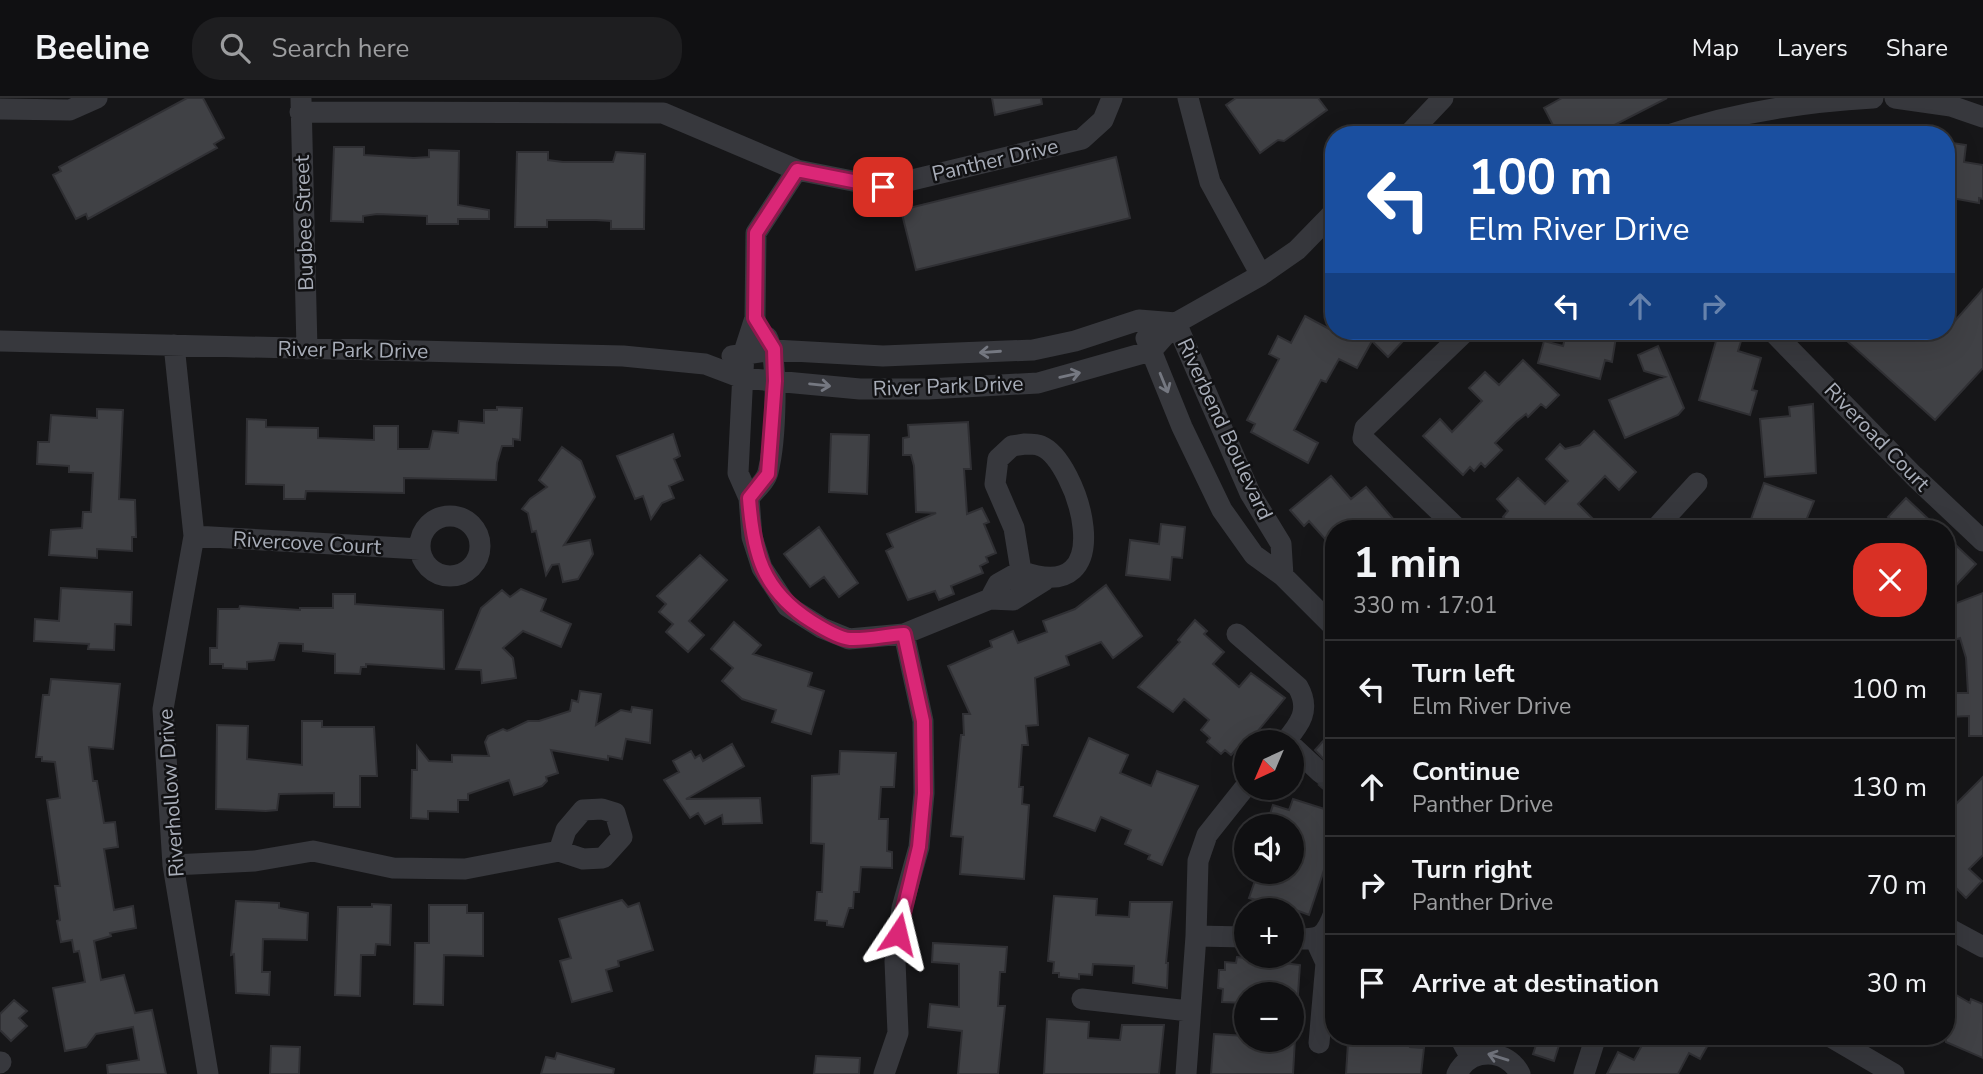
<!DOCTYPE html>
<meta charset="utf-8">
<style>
body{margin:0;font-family:"Nunito Sans",sans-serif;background:#1e1e20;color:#f1f3f6;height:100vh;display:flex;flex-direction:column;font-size:26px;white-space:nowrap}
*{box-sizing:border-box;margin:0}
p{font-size:23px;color:#9c9d9f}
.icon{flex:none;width:38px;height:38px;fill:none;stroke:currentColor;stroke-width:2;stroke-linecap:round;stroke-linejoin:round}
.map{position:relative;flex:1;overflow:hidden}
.side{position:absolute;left:1325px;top:422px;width:630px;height:525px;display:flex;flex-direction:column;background:#101012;border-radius:28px;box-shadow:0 7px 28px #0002,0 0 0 2px #303032}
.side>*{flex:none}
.guide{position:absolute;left:1325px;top:28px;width:630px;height:214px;border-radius:28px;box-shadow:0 7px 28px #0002,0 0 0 2px #303032;background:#1a4fa0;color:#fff;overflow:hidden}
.needle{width:46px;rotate:224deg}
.fabs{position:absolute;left:1234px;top:632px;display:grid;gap:14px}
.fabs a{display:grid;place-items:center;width:70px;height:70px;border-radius:50%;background:#101012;box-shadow:0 7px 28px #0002,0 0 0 2px #303032;font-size:35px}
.pin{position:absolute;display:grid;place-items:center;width:60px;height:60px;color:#fff;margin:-30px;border-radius:14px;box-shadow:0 4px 10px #0006}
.me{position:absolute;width:77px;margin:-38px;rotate:10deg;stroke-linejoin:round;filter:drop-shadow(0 0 5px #0008)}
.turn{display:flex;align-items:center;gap:24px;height:147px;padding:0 28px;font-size:32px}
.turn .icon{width:91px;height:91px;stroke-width:2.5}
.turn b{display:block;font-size:49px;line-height:60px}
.lanes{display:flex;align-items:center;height:66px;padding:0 28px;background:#0003;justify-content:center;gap:35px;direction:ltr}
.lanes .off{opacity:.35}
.round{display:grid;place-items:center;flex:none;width:74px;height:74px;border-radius:28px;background:#1e1e20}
.headline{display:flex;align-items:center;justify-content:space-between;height:119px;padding:0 28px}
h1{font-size:42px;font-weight:700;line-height:52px}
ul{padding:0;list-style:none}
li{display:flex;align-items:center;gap:21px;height:98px;padding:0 28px;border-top:2px solid #303032}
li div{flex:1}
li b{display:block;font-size:26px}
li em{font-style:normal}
header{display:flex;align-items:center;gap:42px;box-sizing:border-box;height:98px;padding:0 35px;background:#101012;border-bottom:2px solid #303032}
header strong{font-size:33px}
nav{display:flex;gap:38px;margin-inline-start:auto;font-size:24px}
.search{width:490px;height:63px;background:#1e1e20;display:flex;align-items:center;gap:18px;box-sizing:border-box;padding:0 24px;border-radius:28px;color:#9c9d9f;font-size:26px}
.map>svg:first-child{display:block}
.building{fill:#404145;stroke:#303034;stroke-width:2}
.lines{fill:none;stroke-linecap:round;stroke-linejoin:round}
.minor-tunnel{stroke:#333438;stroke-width:21;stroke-dasharray:21 10;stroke-linecap:butt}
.minor{stroke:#37383d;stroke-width:21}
.oneway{stroke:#757881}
.route-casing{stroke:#8e194d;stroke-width:18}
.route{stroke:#db2777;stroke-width:12}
.labels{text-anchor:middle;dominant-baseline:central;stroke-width:5;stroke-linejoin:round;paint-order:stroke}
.street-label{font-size:21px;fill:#a8adb8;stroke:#111113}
</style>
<header>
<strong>Beeline</strong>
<div class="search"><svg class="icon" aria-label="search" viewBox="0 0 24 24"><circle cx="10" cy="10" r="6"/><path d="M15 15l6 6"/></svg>Search here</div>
<nav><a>Map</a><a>Layers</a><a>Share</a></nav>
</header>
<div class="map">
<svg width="1983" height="976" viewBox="0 0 1983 976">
<rect width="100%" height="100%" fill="#161618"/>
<path class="building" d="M187,0H203L224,40L214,46L217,50L88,121L86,116L76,121L53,77L61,73L59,69Z
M992,0H1041L1042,6L995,17Z
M1236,0H1318L1327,12L1284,43L1278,42L1260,55L1226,7Z
M1562,0H1667L1595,37H1558L1544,10Z
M1946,44L1966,47L1964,64L1983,67V101L1979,100V105L1946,99Z
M334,49H364V57L414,60L429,59V52L459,53L458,107L489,112V121H458V126H427V118L377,116L363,118V124L331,123Z
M517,54H548V62L563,64H613L616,54L645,56L644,131H611V123L596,122H547V129H515Z
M1116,59L1130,120L916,172L901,112Z
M1983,191V270L1935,322L1836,233H1946Z
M1305,218L1333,233H1395L1404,242L1388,259L1372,243L1357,270L1339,261L1326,284L1321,282L1294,332L1318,345L1308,365L1251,334L1255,326L1247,322L1279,261L1269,256L1278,238L1291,245Z
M1567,233H1617L1612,264L1605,262L1600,281L1538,265L1544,243L1563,248Z
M1718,236L1741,243L1738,253L1761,260L1752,292L1757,293L1750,317L1699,302Z
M1658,248L1684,310L1678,317L1625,340L1609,302L1665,279L1644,273L1638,257Z
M1523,262L1559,297L1546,310L1541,306L1528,319L1526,316L1516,324L1495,345L1502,352L1485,369L1481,365L1474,373L1470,369L1463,377L1423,338L1440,321L1452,334L1482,303L1469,290L1485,274L1499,287Z
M1813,306L1816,375L1765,379L1760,321L1790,318L1789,309Z
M497,309L522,310L520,342L513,341V348H502L497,365L496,382L404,380V395L306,393L305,401H284V387L246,386L247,321L266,322V329L318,330V340L374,342V328H398V351H429L433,333L458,335L459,323L484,325V312H497Z
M97,311L123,312L119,401L135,402L136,439H132V453L97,451V460L49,457L51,432L82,430L83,414H91L93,375L69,374V368L37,366L38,344H49L51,317L97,320Z
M968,324L971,371H964L967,416L982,410L989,424L984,426L996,455L986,459L988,464L980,468L983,475L951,488L954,496L939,502L935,493L908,502L886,453L893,449L887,436L936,415L916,414L914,368L911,357H903V340L909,339L908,327Z
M1594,333L1636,374L1619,392L1605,378L1578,406L1602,430H1514L1503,419L1508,413L1497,401L1518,380L1545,406L1568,383L1546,361L1560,346L1565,351L1580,347Z
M673,336L680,358L674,361L683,382L669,388L674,400L662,405L651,421L643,398L635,401L617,358Z
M831,336L869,337L867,396L829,394Z
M562,349L581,363L595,399L564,447L590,442L593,456L578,481L563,484L559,466L552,467L546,477L536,433L532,434L528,415L522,411L530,401L547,389L539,382Z
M1331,378L1351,401L1366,389L1401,430H1334V451L1309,423L1304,428L1290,412Z
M1764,385L1814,403L1803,430H1757L1749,427Z
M1906,400L1923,416L1938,430H1900L1888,419Z
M1161,426L1185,429L1182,460L1172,459L1170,482L1126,477L1130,442L1159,446Z
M819,429L858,485L839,499L824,479L810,489L784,456Z
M1946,438L1976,466L1946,498Z
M700,457L727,482L689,523L704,537L688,554L666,534L673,526L659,514L666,506L657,498Z
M1106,487L1142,538L1113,560L1101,544L1066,558L1069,567L1035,580L1038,627L1026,628L1028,647H1022L1019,689H1023L1022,706L1029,707L1024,781L960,776L963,739L951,738L961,637H964L963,616H970L948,568L992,549L990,543L1013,533L1018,545L1047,534L1043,523L1075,511Z
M61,490L132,494L131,527L115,526L114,552L88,551L89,546L34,543L35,521L59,523Z
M521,491L546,501L541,513L571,526L561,549L523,533L503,550L513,560L516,580L482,585L481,572L456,571L481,510L502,492L510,499Z
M1983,495V638H1969V618L1949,619V595H1968L1966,560L1960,540L1954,542L1946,509Z
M333,496H355V506L443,512L444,571L366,566V569H361L360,576L335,575V556L303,553V546L279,545L274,562L247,564V571L223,570V566H210V550H217L218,511H239L240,508L300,512V510H333Z
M1195,522L1207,533L1204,536L1224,554L1213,566L1239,589L1251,575L1285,600L1243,651L1239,648L1231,657L1225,652L1221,656L1207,644L1210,640L1201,632L1209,622L1184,601L1173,614L1138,589L1180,544L1178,542Z
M734,524L761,547L753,556L812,575L808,588L824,593L811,636L772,624L776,612L742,601L722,583L733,570L711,551Z
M51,581L120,586L113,651L89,649L93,683H97L104,725L115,724L118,749L104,751L114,812L133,808L136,830L110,835L111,838L94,843L101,882L124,877L135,915L152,912L166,976H108L107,967L139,962L133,929L96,936L86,949L65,953L53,890L85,884L79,853L74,854L72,842L61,844L57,823L60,822L55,788H60L47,702L60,700L55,664L42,663V659H36L43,597H49Z
M580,593L601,596L596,627L621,612L631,614L632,609L652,612L650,645L626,641L622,661L608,658V662L551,652L558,675L546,679L547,683L542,688L514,697L509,682L468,696V702H458V714L428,713V721L411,720L412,672H417V648L429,663L452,664V657L489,658L485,644L488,638L503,631L507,633L528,623H539L570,613L572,602L578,604Z
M302,623H322V629H374L377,678H360V709H334V695L279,696L277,712L266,713L216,711L217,627L248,628L247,661L302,667Z
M1334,631V700L1319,687L1330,682L1332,670L1315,652Z
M1089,640L1128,657L1120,675L1151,688L1157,673L1198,688L1162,767L1148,761L1150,757L1125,746L1131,732L1101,719L1095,733L1054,718Z
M732,646L744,668L686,701L760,700L762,725L723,726L722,717L705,726L698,715L690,720L664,682L679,674L673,663L691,653L695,660L700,657L703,663Z
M840,653L896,655L894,689H881L879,721H888L887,753L892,754V770L861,769L859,794H854L853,810H849L843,829L827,827V823L815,822L817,794H822L824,746L811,745L812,678L839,676Z
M1983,679V757L1969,771L1982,783L1966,800L1946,780V716Z
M1293,701L1334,714V758L1329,757L1309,817L1296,812H1274L1276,808L1249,800L1258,774H1292V728H1266L1273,707L1289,712Z
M1054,798L1097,801L1096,817L1129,819L1130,804H1172L1166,865H1168L1167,890L1133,885L1134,868L1093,866L1092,877L1079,876V881L1059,879V875H1053L1054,864L1048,863Z
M622,802L628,809L639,805L653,852L618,863L619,868L606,872L612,893L572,904L560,863L571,860L559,821Z
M236,803L279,805V810L308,815L307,842L263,841L262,874H270L269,897L236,895L234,856L231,857Z
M372,806L391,807L390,847L376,846L375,857H361L360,898L335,897L338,809H372Z
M429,807H467V815H483V858L444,857L443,907L414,906L415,845H429Z
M933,845L1007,849L1005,874H1000L998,908H1005L998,976H958L962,933L928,929L930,906L959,909V866L932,864Z
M1237,859L1300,867L1298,896H1246V905L1222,904L1223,891L1218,890L1219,872H1225V864L1236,865Z
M1946,891L1970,905L1971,901L1983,906V960L1946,944Z
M14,902L27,913L19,920L27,928L11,943L0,932V916Z
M1047,921L1089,924L1088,940L1120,942L1122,927H1164L1159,976H1044Z
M1214,936L1246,938V942L1295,941L1293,976H1211Z
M1366,938H1411L1410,949L1424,950L1421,976H1346L1348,945L1366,946Z
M1539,938H1562L1554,963L1533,956Z
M1647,938H1713L1700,961L1689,955L1678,976H1607L1618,954L1634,962Z
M271,948L300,949L299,976H270Z
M557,955L614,971L613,976H541L546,959L555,961Z
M816,958L860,960L859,976H814Z"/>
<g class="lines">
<path class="minor-tunnel" d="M1320,674L1334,685"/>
<path class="minor" d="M1188,0L1210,84L1261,177
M1895,0L1951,8L1983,19
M301,1L307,251
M0,11L70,12L97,0
M300,14L663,15L797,72L883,89L1082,41L1103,22L1112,0
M1408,37L1443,0
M1669,37C1735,14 1804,4 1873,0
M797,72L756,135L755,220L744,254L738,375L749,400L752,439L762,470L787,508L822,530L849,541L904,536L990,501L1013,502L1045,482
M1176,225L1250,395L1281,446L1283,478
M1772,233L1914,378L1983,443
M1146,240L1182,329L1222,412L1254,457L1283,478L1334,529
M0,243L623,258L705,266L742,280L860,291H928L1038,285L1151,253L1176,225L1261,177L1297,152L1334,114
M174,247L194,438L163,611L173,767L208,976
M732,258L774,252L883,258L1033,252L1075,243L1139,222L1176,225
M1025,346C1030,346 1037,346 1041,348C1077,362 1124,511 1021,473L1014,430L995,386L998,361L1012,348Z
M749,400C755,392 766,383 768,374C775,346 780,262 767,239
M420 448a30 30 0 1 1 60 0a30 30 0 1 1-60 0Z
M1457,430L1363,340L1365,330L1466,233
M1656,430L1697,385
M194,438L420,451
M990,501L998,486L1021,473
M1237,536L1298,589C1311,612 1300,626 1285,644
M1292,648L1320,674
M173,767L255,763L313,753L393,770L465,771L559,753L583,761L603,760L622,739L615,715L602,711L583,712L566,732L559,753
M1946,829L1983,849
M1196,838L1246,839
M1292,841C1319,841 1324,842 1334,815
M1315,841L1326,865L1319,945
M1082,901L1189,913
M1459,938L1471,960
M1829,938L1894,976
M0,965L1,964
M884,976L898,935L895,863L902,810L919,749L924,695L923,623L904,536
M1186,976L1196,838L1198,763L1207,737L1246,688
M1457,976C1470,949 1507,950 1520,976
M1584,976L1596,938"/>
</g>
<defs><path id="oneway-shaft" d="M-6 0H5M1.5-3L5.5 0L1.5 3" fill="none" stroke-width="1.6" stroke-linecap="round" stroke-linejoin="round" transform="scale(1.75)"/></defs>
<g class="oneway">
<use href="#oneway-shaft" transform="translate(990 254) rotate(176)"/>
<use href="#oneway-shaft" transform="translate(1070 277) rotate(-13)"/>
<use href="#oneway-shaft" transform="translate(1164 285) rotate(68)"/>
<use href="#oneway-shaft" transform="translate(820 287) rotate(6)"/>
<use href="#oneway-shaft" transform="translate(1498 959) rotate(-163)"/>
</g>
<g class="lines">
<g class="route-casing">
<path id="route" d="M883,89L797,72L756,135L755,220L774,251L775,283L768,376L749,400C753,455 762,492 811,523C822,530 838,540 850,541C867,542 887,537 904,536L923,623L924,695L919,749L898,836"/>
</g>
<use href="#route" class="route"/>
</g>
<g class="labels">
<g class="street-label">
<text transform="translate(995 62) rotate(-13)">Panther Drive</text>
<text transform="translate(304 125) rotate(-92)">Bugbee Street</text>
<text transform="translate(353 252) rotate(1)">River Park Drive</text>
<text transform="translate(948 288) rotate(-2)">River Park Drive</text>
<text transform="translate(1225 331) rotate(65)">Riverbend Boulevard</text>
<text transform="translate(1877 339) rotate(46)">Riveroad Court</text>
<text transform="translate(307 445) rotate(3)">Rivercove Court</text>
<text transform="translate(171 695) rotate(-94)">Riverhollow Drive</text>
</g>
</g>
</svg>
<div class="fabs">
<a><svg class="needle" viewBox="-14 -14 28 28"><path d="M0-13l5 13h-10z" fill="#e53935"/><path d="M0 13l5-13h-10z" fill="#9c9d9f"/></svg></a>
<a><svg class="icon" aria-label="sound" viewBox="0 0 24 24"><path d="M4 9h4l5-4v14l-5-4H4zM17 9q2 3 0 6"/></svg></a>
<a>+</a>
<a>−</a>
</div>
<div class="pin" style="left:883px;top:89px;background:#d93025"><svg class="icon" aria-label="arrive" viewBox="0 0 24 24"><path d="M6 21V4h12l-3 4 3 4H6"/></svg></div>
<svg class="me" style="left:898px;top:836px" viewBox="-20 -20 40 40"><path d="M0-17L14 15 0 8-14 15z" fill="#db2777" stroke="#fff" stroke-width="4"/></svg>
<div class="guide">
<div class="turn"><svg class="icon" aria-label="left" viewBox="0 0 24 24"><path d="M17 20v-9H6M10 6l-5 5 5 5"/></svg><div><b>100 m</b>Elm River Drive</div></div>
<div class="lanes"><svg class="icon" aria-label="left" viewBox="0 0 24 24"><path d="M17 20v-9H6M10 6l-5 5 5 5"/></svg><svg class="icon off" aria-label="ahead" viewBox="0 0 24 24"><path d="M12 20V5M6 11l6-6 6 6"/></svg><svg class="icon off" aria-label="right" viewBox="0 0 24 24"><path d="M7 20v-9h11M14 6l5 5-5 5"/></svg></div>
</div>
<section class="side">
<div class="headline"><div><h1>1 min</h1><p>330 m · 17:01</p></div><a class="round" style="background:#d93025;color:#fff"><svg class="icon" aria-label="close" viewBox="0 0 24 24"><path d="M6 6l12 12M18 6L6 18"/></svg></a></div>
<ul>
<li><svg class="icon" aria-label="left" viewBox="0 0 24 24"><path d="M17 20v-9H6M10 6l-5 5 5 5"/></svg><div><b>Turn left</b><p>Elm River Drive</p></div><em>100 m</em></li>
<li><svg class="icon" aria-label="ahead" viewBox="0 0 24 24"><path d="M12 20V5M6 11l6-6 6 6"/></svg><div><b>Continue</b><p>Panther Drive</p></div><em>130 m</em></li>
<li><svg class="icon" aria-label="right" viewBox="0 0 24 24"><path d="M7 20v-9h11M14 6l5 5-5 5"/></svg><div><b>Turn right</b><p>Panther Drive</p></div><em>70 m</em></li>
<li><svg class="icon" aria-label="arrive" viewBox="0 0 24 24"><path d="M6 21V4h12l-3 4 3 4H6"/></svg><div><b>Arrive at destination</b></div><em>30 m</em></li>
</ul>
</section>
</div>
